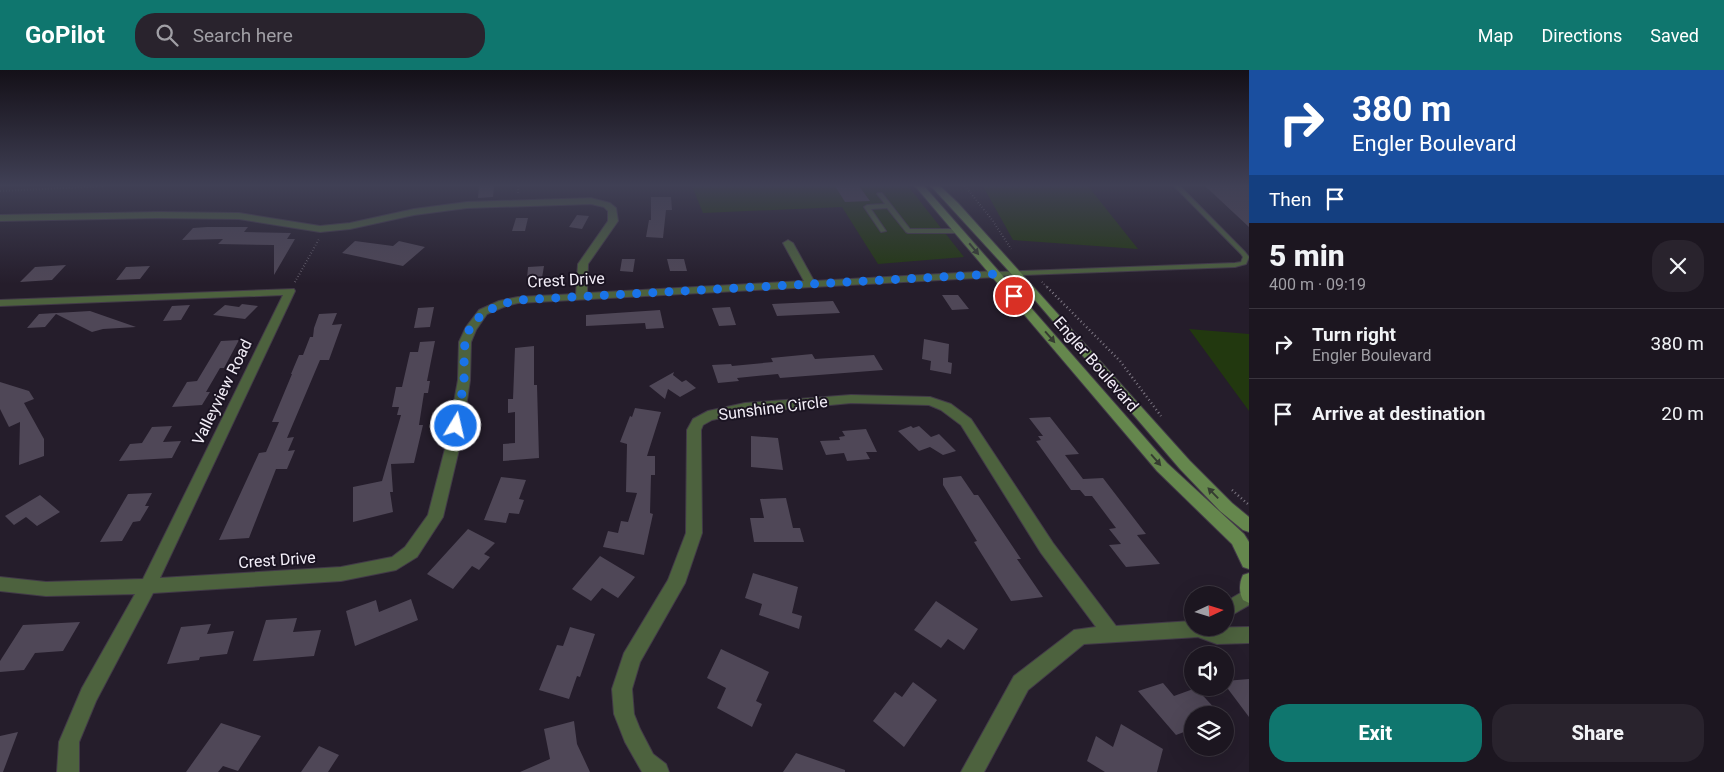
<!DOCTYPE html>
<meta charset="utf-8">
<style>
body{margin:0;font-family:Roboto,sans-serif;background:#29232d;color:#f1f3f6;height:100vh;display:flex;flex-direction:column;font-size:19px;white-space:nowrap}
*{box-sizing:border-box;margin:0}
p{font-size:16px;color:#a09fa5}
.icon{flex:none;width:28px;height:28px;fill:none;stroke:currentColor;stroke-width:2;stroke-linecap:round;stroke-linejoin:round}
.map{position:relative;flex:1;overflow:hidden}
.side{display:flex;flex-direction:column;background:#1c1620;width:475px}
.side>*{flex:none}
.banner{background:#1a4fa0;color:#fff;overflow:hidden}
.needle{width:32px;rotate:86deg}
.tools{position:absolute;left:1184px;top:516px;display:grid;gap:10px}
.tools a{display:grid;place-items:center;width:50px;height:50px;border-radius:50%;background:#1c1620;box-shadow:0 5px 20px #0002,0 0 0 1px #3a353e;font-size:25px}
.pin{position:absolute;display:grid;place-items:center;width:42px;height:42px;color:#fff;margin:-21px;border:2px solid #fff;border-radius:50%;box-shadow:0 1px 5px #0007}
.me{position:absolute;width:55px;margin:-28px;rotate:9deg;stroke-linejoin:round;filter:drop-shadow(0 0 4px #0008)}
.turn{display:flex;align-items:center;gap:18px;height:105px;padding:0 20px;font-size:22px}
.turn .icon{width:65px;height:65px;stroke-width:2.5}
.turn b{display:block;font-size:35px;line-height:42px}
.then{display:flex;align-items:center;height:48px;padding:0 20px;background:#0003;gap:10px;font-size:19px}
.round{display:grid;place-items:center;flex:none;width:52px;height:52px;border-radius:20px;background:#29232d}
.head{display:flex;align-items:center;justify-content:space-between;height:85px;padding:0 20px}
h1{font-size:30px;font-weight:800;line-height:38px}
.button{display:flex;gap:10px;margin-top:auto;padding:10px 20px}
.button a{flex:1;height:58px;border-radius:20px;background:#0f766e;color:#fff;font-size:20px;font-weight:800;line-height:58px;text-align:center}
.button a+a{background:#29232d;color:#f1f3f6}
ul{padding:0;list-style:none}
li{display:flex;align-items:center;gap:15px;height:70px;padding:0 20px;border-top:1px solid #3a353e}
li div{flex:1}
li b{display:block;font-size:19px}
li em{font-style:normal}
header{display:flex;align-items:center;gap:30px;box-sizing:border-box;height:70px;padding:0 25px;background:#0f766e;color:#fff}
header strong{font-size:24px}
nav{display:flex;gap:28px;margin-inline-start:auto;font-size:18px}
.search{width:350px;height:45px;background:#29232d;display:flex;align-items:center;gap:12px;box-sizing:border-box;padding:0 18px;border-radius:20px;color:#a09fa5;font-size:19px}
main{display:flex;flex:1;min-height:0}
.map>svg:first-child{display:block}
.green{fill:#22380f}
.building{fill:#4f4757}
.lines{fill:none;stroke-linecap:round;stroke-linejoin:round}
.service-casing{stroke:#423a48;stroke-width:2}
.minor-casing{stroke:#423a48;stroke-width:2}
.secondary-casing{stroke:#423a48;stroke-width:2}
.path-far1{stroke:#7e7884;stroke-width:2;stroke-dasharray:0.5 2.5;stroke-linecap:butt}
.path{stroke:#7e7884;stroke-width:2.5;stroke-dasharray:1 3;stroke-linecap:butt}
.service{fill:#4d623e;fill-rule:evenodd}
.minor{fill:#4d623e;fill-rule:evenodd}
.secondary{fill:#65874d;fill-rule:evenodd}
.oneway{fill:#353c31}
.route{stroke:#1a73e8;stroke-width:9;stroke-dasharray:0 16.2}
.labels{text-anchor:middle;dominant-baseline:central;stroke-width:4;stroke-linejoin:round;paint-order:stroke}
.street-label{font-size:16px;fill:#f3eef8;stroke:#1b1422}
</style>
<header>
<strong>GoPilot</strong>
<div class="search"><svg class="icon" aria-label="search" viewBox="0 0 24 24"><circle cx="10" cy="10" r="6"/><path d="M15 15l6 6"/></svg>Search here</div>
<nav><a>Map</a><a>Directions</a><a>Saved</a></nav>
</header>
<main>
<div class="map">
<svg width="1249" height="702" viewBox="0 0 1249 702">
<rect width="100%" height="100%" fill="#251d2b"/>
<path class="green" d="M692,116H908L964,187L878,194L842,137L703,143Z
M983,116H1088L1138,179L1013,170Z
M1189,259L1249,264V341Z"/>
<path class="building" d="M479,116H494L493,127L478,128Z
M835,116H859L870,131L845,132Z
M1205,116H1249V157Z
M651,127H671L672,140H666L663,168L646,167L649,150H651Z
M577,145L589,146L582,159L569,157Z
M516,148H528L525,161H512Z
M207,157H248L244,162L291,163L287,169H295L274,205V175L218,174L223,169L182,170L193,158Z
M355,171L393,176L399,171L425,177L403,196L342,183Z
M622,189H635L633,202L620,201Z
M667,189H684L687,201H670Z
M66,195L52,210L20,212L35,197Z
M150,196L140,209L116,210L126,197Z
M544,196L542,208L527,209L528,197Z
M942,225H958L969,239L952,240Z
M833,231L840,243L777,246L772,234Z
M242,234L258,236L245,249L213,245L225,235L239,237Z
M190,235L181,250L163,251L172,236Z
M434,237L430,257L414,258L418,238Z
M730,237L736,255L719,256L712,238Z
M660,240L664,258L646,259L645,253L586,256V245Z
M90,241L136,257L103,259L92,262L56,244L45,257L27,258L39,244Z
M337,243L332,255L342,254L329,290H320L287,368L294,367L288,381L295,380L287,399H276L249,468L219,470L259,383L266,382L279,352H272L292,304H291L299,285H303L310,267H313L314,258L319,244Z
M924,269L949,274L948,292L952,293L951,304L930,300L931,291L922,289Z
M239,270L224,298H220L206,322H210L202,335L172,337L187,312L197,311L221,271Z
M435,271L427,311H430L428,323H424L419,355H423L414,393L391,394L393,422H390L393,442L353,452V417L382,411L401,345H397L399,337H392L396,317H402L410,282H418L420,272Z
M534,276V315H537L539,388L503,391V374L515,373V342L508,343V329H513L515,278Z
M812,284L815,289L874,285L883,300L780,308L778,304L737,308L739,311L718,313L712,295L731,294L732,296L773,292L771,288Z
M674,302L673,305L682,312L686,310L696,318L680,327L668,319L665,329L649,316Z
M0,312L29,321L34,329L24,333L44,369V386L19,395L20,352L9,357L0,339Z
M635,338L661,342L647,386H655V405H651L650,443L653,444L644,485L603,477L608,461L618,463L621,451L628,452L637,423L626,422L627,374L620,372L630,346L632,347Z
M1050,347L1079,384L1065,385L1083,409L1103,408L1146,464L1137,465L1160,494L1126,497L1109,475L1121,474L1109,459L1116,458L1092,426H1085L1080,420H1071L1036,371L1041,370L1038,366H1043L1029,348Z
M172,356L163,372L181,371L172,388L119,391L130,374L142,373L152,357Z
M911,356L913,358L919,356L931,367L939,364L956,381L943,385L930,377L919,381L898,361Z
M866,359L877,382H866L870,389L847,391L844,383L826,385L820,371L840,370L839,367L845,366L842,361Z
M751,366L778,368L783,400L751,397Z
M961,406L974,425H978L1021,489H1017L1043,527L1011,531L974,472L977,471L943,415V408Z
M501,407L526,410L519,429L524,430L519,444L509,443L506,453L484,450Z
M152,423L145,436H149L140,451L133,452L122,471L100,472L128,424Z
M40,425L60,442L37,456L26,447L14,455L5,446Z
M786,428L793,458H800L804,472H754L750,448H764L760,429Z
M468,459L495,473L484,484L490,487L479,500L472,496L453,519L427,504Z
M600,486L635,507L618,528L602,518L591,531L572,519Z
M753,503L798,517L792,543L802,546L799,559L759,545L762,534L745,528Z
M411,529L418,550L355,576L346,541L376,530L379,542Z
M936,531L978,559L964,580L948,569L941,578L914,560Z
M297,548L293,562L321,560L314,586L253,591L266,550Z
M80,552L63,581L35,583L24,600L0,602V591L23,555Z
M211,554L207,564L234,561L227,584L200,587L199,590L167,594L181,557Z
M570,557L595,564L580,607L577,606L569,629L539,620L557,575L563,576Z
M721,579L769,602L756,631L762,634L752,657L717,638L726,618L707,608Z
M1249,609V647L1225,615V611Z
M913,612L937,630L904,677L873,651L895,622L902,627Z
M1163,613L1174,626L1196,618L1218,642L1208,645H1192V659L1176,665L1138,621Z
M574,651L577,674L590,702H520L550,689L544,659Z
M221,653L261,666L238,701L223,696L218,702H186Z
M1121,654L1163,679L1157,702H1105L1087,691L1096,666L1113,677Z
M18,662L3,702H0V666Z
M319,676L339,685L328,702H301Z
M796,683L845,700V702H783Z"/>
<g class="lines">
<g class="service-casing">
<path id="service" d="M1174,116H1180L1245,182L1249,187L1246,194L1235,197L995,206L992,204L995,202L1235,193L1241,192L1243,187L1241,184Z
M878,123H882L910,159H959L962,161L959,163H908L906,162L887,138L871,139L886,161L881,162L864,137L867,135L885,134L877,124Z"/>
</g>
<g class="minor-casing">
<path id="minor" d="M591,128L610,133L616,138L618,151L588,194L587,223L804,211L783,173L788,170L793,173L814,211L995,201L1000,204L995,207L518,233L506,236L487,244L476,260L471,272L470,310L461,371L443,447L417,487L396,500L341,511L153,523L96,631L79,672V702H57L59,672L62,665L82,618L135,524L46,526L0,521V507L46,512L143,509L283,225L0,236V230L294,219L295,221L160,508L341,497L392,487L405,477L428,445L447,371L458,310L459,272L466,257L479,240L499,231L518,227L576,224L578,194L608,151V141L604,137L591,134L467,138L414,145L350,159L320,162L239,149L158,148L0,151V145L158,142L239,143L320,156L350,153L414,139L467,132Z
M851,325L930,327L951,334L971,349L1053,473L1116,556L1192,551V558L1249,557V573L1217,574L1198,567L1084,574L1028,620L984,702H961L1014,606L1074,560L1096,557L1041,483L961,355L941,340L929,335L851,333L745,343L712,350L703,355L701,360L702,463L685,513L640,592L632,619L634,644L640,659L653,684L666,694L669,702H642L625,672L614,644L612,619L624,583L668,510L686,463L687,360L693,349L708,341L745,333Z
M1249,518V535L1225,549V532Z"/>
</g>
<g class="secondary-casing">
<path id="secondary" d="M915,116H924L1167,393L1244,464L1249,472V499L1243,497L1232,474L1157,401Z
M931,116H940L958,133L1190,391L1232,433L1249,447V462L1243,460L1220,441L1180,399L1028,222Z
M1249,503V533L1243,530C1239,523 1239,513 1243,505Z"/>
</g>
<path class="path-far1" d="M518,116V124
M965,116L993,151L1011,179
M0,121L108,116
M295,212L319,169
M1042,212L1048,218"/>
<path class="path" d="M1047,217L1120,291L1161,346
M1232,420L1249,435"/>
<use href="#service" class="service"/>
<use href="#minor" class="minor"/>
<use href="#secondary" class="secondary"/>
</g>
<defs><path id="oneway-solid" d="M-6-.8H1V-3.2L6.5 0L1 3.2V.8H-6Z" transform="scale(1.25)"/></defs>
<g class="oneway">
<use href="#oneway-solid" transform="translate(974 179) rotate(50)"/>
<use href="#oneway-solid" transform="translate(1050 267) rotate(49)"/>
<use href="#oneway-solid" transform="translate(1156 390) rotate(49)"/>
<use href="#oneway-solid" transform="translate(1213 423) rotate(-134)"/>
</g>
<linearGradient id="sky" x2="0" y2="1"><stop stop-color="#141018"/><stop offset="0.54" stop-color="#404055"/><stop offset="1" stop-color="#404055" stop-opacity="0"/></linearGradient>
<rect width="1249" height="214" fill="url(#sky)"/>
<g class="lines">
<path class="route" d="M456,356C459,340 462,325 464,309C465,298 463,286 465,274C468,247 494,235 518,230L995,204L1014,226"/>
</g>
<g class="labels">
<g class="street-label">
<text transform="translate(566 210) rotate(-3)">Crest Drive</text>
<text transform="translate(1096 294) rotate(49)">Engler Boulevard</text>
<text transform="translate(222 322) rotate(-64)">Valleyview Road</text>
<text transform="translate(773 338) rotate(-7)">Sunshine Circle</text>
<text transform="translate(277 490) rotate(-4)">Crest Drive</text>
</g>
</g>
</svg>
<div class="tools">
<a><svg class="needle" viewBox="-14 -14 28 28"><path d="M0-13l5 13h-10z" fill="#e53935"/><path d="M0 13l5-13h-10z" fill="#a09fa5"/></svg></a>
<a><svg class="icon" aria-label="sound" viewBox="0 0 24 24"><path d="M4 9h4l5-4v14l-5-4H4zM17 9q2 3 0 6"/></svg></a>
<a><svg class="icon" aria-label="layers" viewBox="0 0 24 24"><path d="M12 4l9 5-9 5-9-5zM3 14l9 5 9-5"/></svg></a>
</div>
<div class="pin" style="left:1014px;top:226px;background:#d93025"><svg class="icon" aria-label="arrive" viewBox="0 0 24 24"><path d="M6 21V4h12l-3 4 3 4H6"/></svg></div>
<svg class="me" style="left:456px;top:356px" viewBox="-20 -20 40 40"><circle r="17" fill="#1a73e8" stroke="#fff" stroke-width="3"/><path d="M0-11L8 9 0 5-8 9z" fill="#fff"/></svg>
</div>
<section class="side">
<div class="banner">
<div class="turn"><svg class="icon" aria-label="right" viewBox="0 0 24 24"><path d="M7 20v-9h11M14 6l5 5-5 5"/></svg><div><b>380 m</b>Engler Boulevard</div></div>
<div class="then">Then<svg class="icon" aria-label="arrive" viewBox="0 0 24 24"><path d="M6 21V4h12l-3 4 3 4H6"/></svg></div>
</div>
<div class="head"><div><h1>5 min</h1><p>400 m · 09:19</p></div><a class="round"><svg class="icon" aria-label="close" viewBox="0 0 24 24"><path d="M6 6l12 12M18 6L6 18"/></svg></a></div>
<ul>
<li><svg class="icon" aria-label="right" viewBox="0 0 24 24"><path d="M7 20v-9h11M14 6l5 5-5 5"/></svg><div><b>Turn right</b><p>Engler Boulevard</p></div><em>380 m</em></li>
<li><svg class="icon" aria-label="arrive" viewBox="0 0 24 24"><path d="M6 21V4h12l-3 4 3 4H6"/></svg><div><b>Arrive at destination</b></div><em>20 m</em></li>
</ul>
<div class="button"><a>Exit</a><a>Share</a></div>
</section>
</main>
